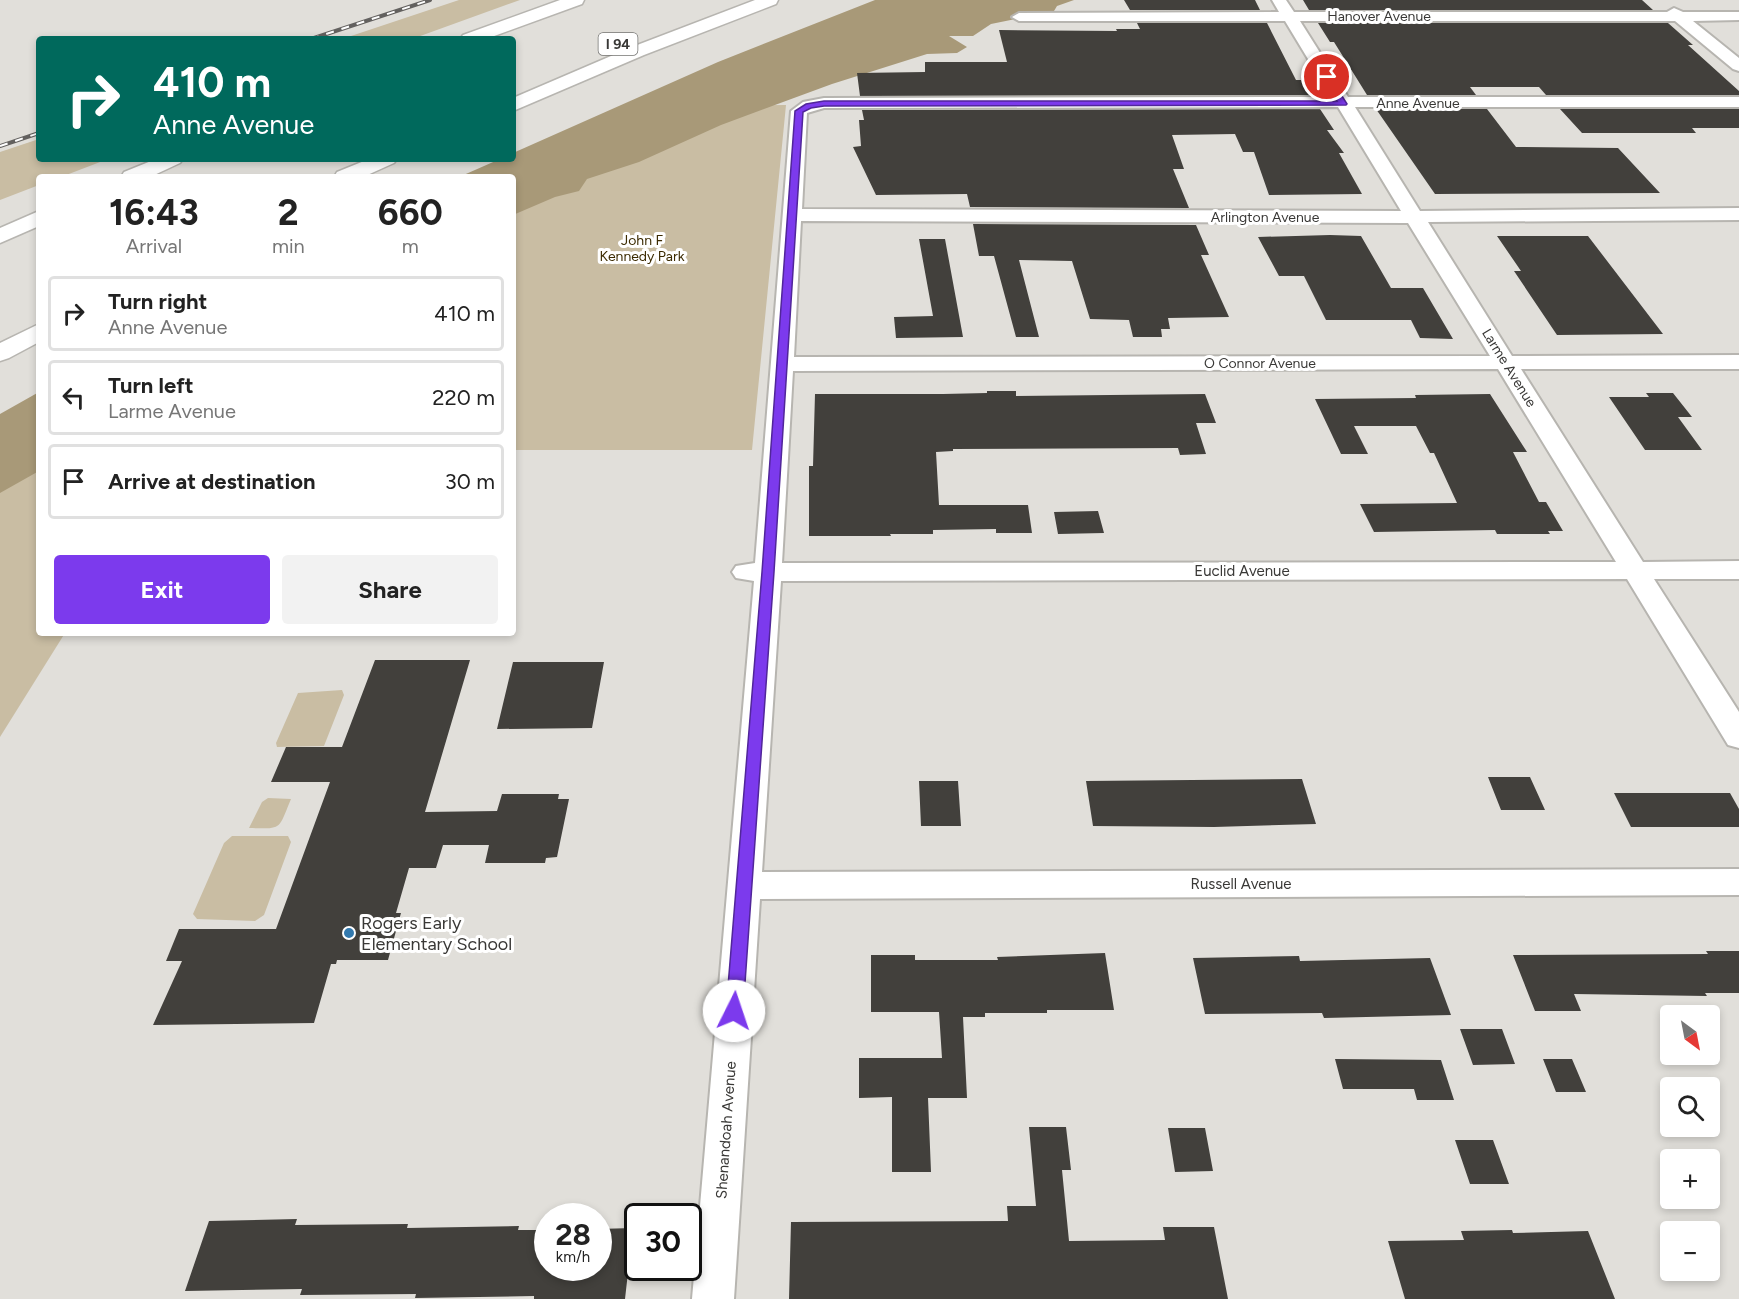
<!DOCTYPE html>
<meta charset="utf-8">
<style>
body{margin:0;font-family:Figtree,sans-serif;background:#f2f2f2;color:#222;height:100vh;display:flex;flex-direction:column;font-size:22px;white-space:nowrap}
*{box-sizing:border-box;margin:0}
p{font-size:20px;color:#767676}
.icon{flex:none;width:33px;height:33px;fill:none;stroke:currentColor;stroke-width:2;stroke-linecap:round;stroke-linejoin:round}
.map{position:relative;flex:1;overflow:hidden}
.side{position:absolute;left:36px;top:174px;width:480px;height:462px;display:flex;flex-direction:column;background:#fff;border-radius:6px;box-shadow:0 3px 9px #0003}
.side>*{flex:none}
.top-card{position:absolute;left:36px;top:36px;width:480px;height:126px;border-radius:6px;box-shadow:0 3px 9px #0003;background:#00695c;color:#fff;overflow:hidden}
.needle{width:39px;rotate:148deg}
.tools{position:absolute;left:1660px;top:1005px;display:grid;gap:12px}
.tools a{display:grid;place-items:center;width:60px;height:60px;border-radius:6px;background:#fff;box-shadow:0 3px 9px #0003;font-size:30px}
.speed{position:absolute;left:534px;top:1203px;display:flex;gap:12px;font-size:30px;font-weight:700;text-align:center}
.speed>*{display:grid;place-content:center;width:78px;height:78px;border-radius:50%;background:#fff;box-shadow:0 3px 9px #0003;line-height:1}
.speed small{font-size:15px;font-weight:400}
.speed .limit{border:3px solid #111;border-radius:9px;background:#fff;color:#111}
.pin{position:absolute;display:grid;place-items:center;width:51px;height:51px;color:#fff;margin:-26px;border:3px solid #fff;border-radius:50%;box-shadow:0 2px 6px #0007}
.me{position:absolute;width:66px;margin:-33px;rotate:4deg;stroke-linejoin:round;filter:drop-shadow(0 0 4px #0008)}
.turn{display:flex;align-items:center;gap:21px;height:126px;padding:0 18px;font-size:27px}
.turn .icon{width:78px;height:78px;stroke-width:2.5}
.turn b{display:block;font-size:42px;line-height:51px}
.eta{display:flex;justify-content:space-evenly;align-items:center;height:102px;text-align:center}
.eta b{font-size:36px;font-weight:700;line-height:42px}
.primary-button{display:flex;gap:12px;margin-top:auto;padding:12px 18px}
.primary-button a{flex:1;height:69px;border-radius:6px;background:#7c3aed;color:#fff;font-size:24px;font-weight:700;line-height:69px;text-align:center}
.primary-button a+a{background:#f2f2f2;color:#222}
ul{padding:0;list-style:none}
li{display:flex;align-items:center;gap:18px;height:75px;margin:0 12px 9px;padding:0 6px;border:3px solid #e0e0e0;border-radius:6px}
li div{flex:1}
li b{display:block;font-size:22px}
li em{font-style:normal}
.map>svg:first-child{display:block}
.green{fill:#c9bda3}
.forest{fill:#a89978}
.building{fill:#42403c}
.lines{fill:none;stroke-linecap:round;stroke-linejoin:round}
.minor-casing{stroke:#b7b5b0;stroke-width:4}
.motorway-casing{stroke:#b7b5b0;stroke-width:3}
.minor{fill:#fff;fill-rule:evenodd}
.motorway{fill:#fff;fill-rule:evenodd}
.rail-casing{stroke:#63615f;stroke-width:4}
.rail{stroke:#fff;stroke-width:2;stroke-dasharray:8;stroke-linecap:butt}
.route{fill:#7c3aed;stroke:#51269a;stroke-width:1.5}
.poi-dot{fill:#3279ae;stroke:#fff;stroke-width:2}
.labels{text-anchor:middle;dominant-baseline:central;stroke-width:6;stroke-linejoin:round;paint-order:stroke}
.far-street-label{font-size:14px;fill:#393836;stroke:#fff}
.shield{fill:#fff;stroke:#747472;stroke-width:1.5}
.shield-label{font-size:14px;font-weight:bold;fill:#393836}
.far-park-label{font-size:14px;fill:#3b2a00;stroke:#fff}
.street-label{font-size:15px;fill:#393836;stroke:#fff}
.near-poi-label{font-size:18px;fill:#393836;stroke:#fff;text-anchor:start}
</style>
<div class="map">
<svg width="1739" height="1299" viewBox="0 0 1739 1299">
<rect width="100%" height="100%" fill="#e1dfda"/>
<path class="green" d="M459,0H520L412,39H342Z
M786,105L752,450H513V177H489L639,107Z
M39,139V159H108L61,177H39V185L0,200V152Z
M39,408V633H65L0,737V430Z
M342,690L344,695L324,746L277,747L276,743L298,693Z
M268,798L291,799C278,830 283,829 249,828L262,802Z
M232,836H288L291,842L264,915L255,921L197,919L193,914L224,843Z"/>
<path class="forest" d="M875,0H1074L1057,6L1054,11L991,24L973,36H949L967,47L957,53L927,54L832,84L721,125L639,162L587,179L579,191L555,197L513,215V177H459L500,159H513V153L718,62Z
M39,392V471L0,493V414Z"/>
<path class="building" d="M1124,0H1255L1260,10H1130Z
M1303,0H1642L1653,10H1309Z
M1137,23H1267L1296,80H1301L1311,95L860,96L857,73L925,72V62H1007L999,30L1117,31L1116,29H1140Z
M1318,23H1668L1693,45H1688L1739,91V95H1546L1539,87H1470L1476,95H1367L1334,42H1330Z
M1320,109L1334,130H1327L1344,153H1339L1362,194L1269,195L1254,152H1243L1235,134L1172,135L1184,169H1173L1189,208L970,207L967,194L876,195L853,147L861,146L859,120H864L862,110Z
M1376,109H1487L1516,147L1618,148L1660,193L1435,194Z
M1560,109H1739V128H1692L1696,133H1582Z
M973,224L1196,225L1209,255H1201L1229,317L1168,318L1170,329H1161L1162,337H1133L1129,320L1090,319L1072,261L1019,260L1039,337H1016L994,256H979Z
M1330,235L1361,236L1391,288H1423L1453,339L1420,338L1411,320H1326L1304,276H1279L1258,237Z
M1497,236H1588L1663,334L1557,335L1514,271H1521Z
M919,239H945L963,337L896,338L894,317L933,316Z
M987,391H1016V396L1205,394L1216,423H1196L1206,454L1180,455L1178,448L953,449V451L936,452L939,505H1028L1032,533H996V529L933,530V534H890L891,536H809V466H813L815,394H943L987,393Z
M1646,393H1673L1692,417H1678L1702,450H1645L1609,397H1649Z
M1490,394L1527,452H1513L1539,502H1546L1563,531H1548L1550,534H1497L1495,530L1374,532L1360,504L1457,503L1434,453H1430L1416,426H1354L1368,454H1341L1315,399L1416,398L1415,395Z
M1098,511L1104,533L1058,534L1054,512Z
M375,660H470L425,812L497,811L502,794H559L558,799H569L557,857L546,858L545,863H485L489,845H443L436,868H409L396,913H401L388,960H337L336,964H331L314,1023L153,1025L182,961H166L179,929H276L330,782H271L286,747H342Z
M513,662H604L592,728L497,729Z
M1488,777H1530L1545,810H1501Z
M1302,779L1316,824L1214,827L1093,826L1086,781Z
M919,781H958L961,826H921Z
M1614,793H1730L1739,809V827H1631Z
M1706,951H1739V993H1705L1707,996L1574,994L1581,1011H1535L1513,955L1708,954Z
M1105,953L1114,1010H1047V1013H985V1017H963L967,1098H928L931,1172H892V1097L859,1098V1058H942L939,1012H871V955H915V960H998L997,957Z
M1299,956L1300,961L1430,958L1451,1015L1324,1018L1322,1013L1205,1014L1193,958Z
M1460,1029H1502L1515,1064L1473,1065Z
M1335,1059L1441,1060L1454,1100H1417L1414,1089H1343Z
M1543,1059H1572L1586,1092H1556Z
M1029,1127H1066L1071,1170H1062L1069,1241L1165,1240L1163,1227H1214L1228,1299H789L791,1222L1008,1221L1007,1206H1036Z
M1168,1128H1205L1213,1171L1175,1172Z
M1455,1140H1493L1509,1184H1470Z
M297,1219L295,1225L408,1224L407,1228L519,1226L518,1230H548V1268H598V1229L633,1228L625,1299H534V1296L415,1298L416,1294L300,1295L302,1289L185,1291L209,1221Z
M1512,1230L1513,1233L1588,1231L1615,1299H1405L1388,1241L1464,1240L1461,1231Z"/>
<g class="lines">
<g class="minor-casing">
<path id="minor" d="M1272,0H1286L1294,12H1667L1674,8L1683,12H1739V20L1693,21L1739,58V71L1733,69L1675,21H1300L1348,97H1739V107H1355L1420,211L1739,208V220L1428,222L1512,356L1739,355V369H1521L1643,562L1739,561V579H1654L1739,712V748L1728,745L1627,579L781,581L762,872L1739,869V895L760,899L734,1299H692L754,581L736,578L732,572L736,566L755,563L791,111L803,102L824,98L1331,97L1285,21H1019L1012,17L1019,13L1279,12ZM1338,107L1401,211L802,209L807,113L824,108ZM801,221L1408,223L1490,356L794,357ZM1498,369L1616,562L782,563L793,371Z"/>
</g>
<g class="motorway-casing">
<path id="motorway" d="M560,0H584L582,4L486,39H460L463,35Z
M755,0H778L776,4L644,55L513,111V98L632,47Z
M156,159H183L180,163L150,177H121L124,172Z
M369,159H397L394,163L363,177H334L337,172Z
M39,211V226L0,243V228Z
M39,324V342L9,358L0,361V343Z"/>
</g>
<use href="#minor" class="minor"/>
<use href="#motorway" class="motorway"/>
<g class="rail-casing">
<path id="rail" d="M311,39L430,0
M0,146L39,133"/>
</g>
<use href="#rail" class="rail"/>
</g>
<path class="route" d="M1327,75L1330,77L1347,104L1346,105L824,106L811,108L803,112L774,572L743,1011L741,1017L734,1019L728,1017L726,1011L762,572L795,111L806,104L824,101H1337L1323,77Z"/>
<circle class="poi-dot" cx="349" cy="933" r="6"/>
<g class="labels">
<g class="far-street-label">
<text x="1379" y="16">Hanover Avenue</text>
<text x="1418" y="103">Anne Avenue</text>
<text x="1265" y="217">Arlington Avenue</text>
<text x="1260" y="363">O Connor Avenue</text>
<text transform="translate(1509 368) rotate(58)">Larme Avenue</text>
</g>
<rect class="shield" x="598.5" y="33" width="39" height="22" rx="4.5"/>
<g class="shield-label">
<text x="618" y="44">I 94</text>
</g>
<g class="far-park-label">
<text x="642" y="240">John F<tspan x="642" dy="16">Kennedy Park</tspan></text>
</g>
<g class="street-label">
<text x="1242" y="571">Euclid Avenue</text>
<text x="1241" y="884">Russell Avenue</text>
<text transform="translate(726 1130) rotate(-86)">Shenandoah Avenue</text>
</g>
<g class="near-poi-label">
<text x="361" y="923">Rogers Early<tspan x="361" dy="21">Elementary School</tspan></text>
</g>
</g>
</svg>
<div class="tools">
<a><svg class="needle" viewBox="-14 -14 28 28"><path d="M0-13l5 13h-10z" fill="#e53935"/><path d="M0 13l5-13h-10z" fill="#767676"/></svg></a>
<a><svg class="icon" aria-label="search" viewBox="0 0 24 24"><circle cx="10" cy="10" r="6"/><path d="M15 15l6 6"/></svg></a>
<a>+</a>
<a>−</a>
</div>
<div class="speed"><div>28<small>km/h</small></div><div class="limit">30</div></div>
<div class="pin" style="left:1327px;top:77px;background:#d93025"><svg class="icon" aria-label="arrive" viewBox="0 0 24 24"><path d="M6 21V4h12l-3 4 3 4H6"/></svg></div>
<svg class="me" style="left:734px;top:1011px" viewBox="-20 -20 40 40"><circle r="19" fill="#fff"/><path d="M0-13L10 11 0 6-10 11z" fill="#7c3aed"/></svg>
<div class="top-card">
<div class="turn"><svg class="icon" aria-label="right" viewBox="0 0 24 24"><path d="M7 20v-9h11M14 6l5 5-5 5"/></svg><div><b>410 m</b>Anne Avenue</div></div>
</div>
<section class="side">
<div class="eta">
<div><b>16:43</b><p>Arrival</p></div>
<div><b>2</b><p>min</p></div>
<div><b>660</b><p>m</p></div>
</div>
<ul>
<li><svg class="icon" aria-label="right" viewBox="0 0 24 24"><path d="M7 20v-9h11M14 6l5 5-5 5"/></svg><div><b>Turn right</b><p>Anne Avenue</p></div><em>410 m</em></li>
<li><svg class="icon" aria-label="left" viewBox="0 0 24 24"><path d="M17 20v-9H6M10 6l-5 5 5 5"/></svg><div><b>Turn left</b><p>Larme Avenue</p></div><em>220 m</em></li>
<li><svg class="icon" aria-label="arrive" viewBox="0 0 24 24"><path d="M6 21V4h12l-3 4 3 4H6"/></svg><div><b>Arrive at destination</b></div><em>30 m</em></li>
</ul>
<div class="primary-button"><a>Exit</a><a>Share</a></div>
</section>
</div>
